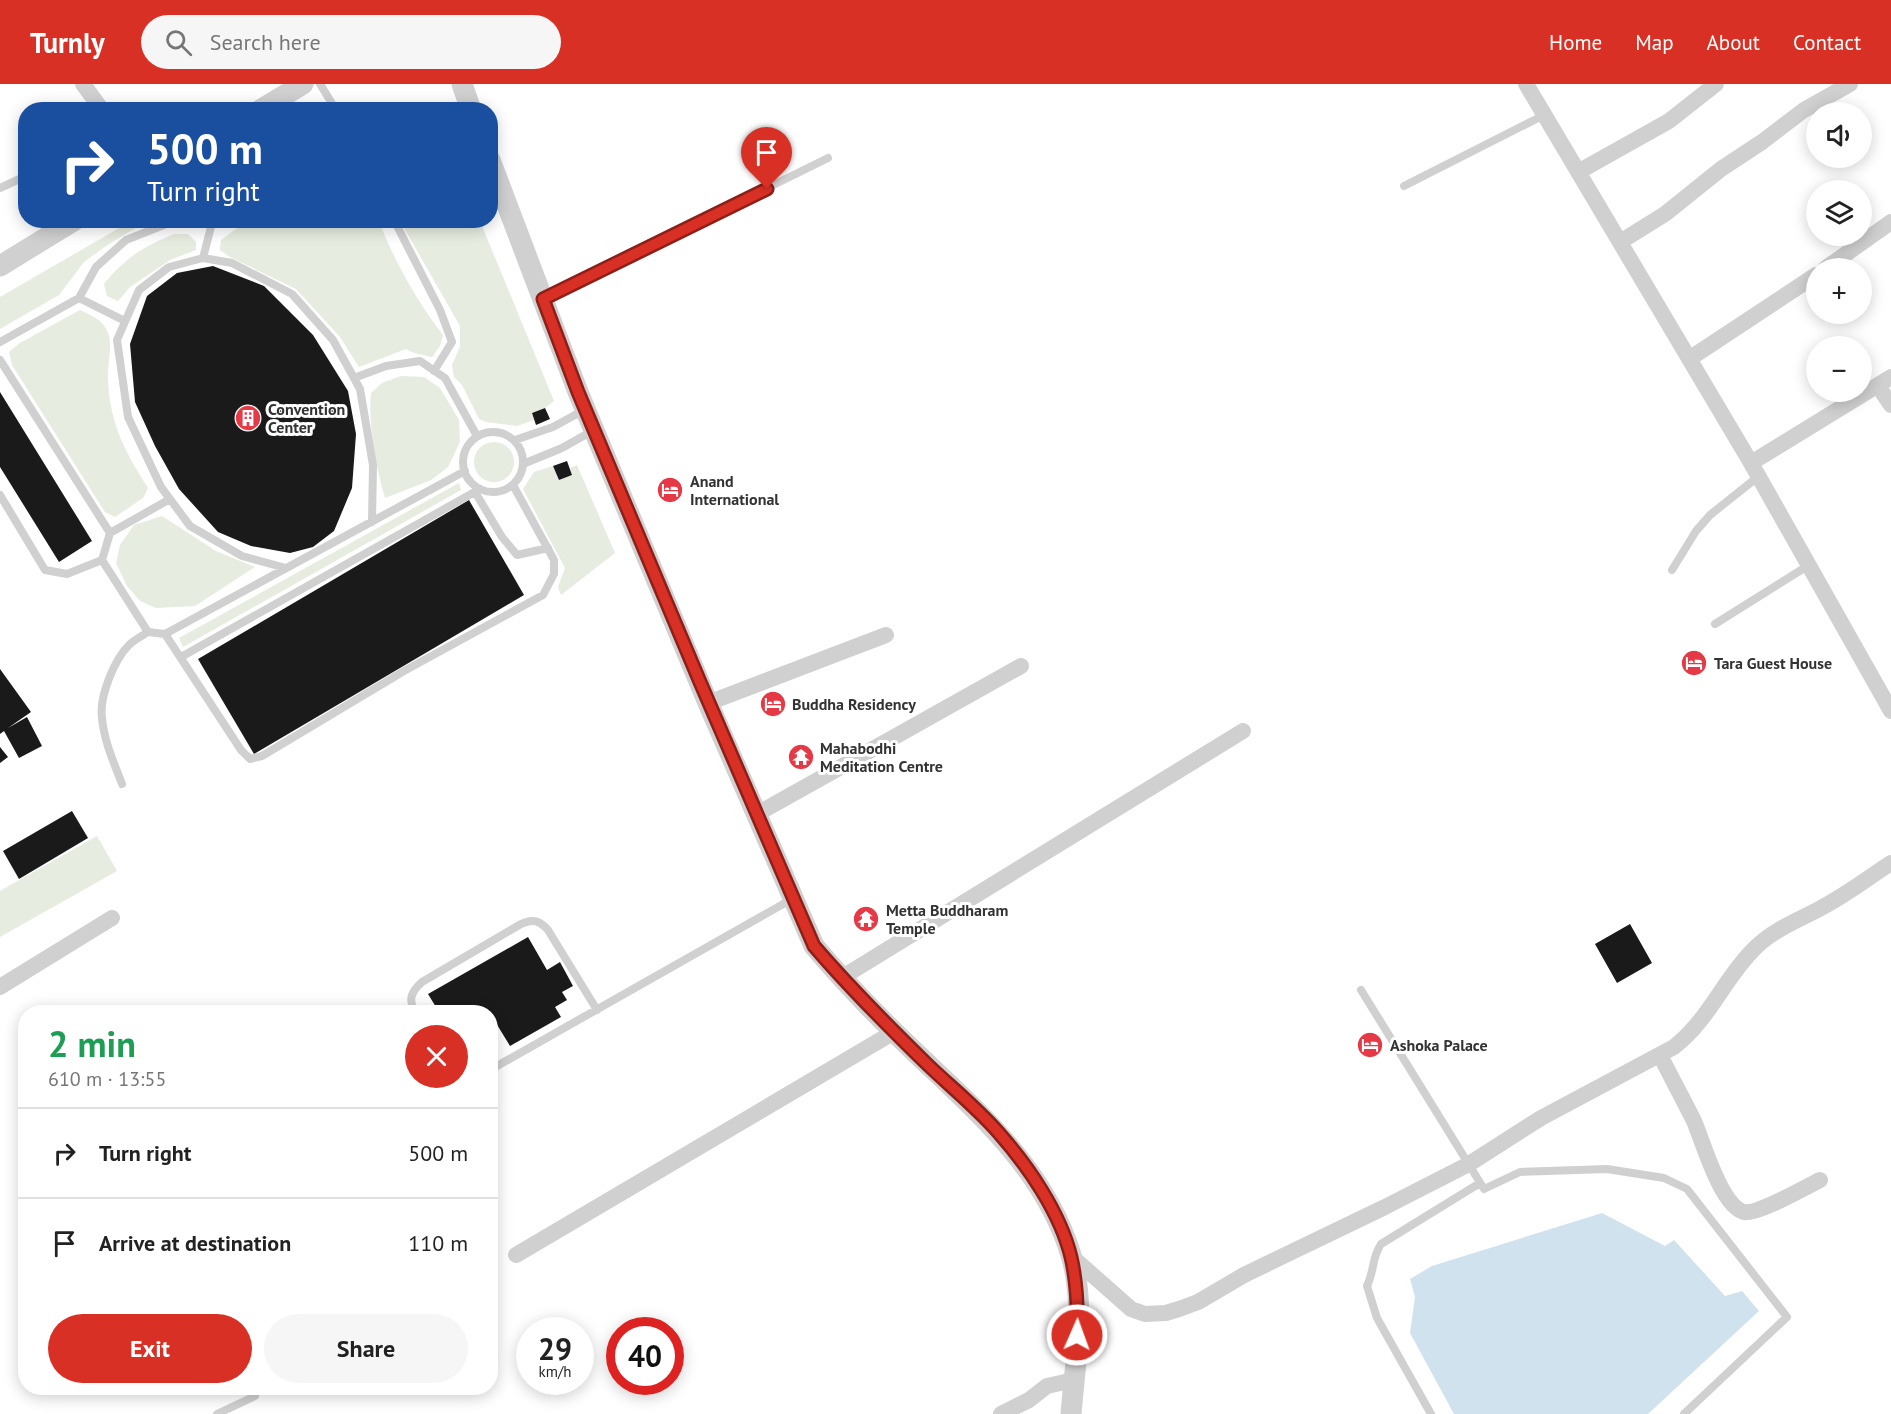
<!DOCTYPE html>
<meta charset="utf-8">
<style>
body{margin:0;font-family:"PT Sans",sans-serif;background:#f6f6f6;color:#222;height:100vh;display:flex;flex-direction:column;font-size:22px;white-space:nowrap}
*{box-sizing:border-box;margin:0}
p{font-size:20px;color:#767676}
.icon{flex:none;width:33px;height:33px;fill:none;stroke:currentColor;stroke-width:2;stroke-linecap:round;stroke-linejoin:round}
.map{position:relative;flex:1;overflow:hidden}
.side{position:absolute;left:18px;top:921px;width:480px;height:390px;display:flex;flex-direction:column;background:#fff;border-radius:24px;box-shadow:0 3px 15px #0003}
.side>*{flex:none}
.hud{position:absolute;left:18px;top:18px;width:480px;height:126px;border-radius:24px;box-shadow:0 3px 15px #0003;background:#1a4fa0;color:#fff;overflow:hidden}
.buttons{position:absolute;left:1806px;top:18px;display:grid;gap:12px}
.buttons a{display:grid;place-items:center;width:66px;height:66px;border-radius:50%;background:#fff;box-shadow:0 3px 15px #0003;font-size:30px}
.speed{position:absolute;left:516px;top:1233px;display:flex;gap:12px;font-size:30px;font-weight:700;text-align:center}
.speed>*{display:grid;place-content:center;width:78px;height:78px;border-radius:50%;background:#fff;box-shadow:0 3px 15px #0003;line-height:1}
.speed small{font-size:15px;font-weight:400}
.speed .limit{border:9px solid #d22;background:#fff;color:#111}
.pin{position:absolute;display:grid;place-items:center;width:51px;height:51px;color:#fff;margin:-62px -26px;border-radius:50% 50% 50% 0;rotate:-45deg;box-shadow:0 0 6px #0007}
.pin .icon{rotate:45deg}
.me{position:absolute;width:66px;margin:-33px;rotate:2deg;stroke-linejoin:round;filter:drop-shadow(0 0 4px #0008)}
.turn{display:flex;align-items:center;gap:21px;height:126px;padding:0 30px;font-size:27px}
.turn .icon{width:78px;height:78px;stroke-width:2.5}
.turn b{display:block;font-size:42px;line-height:51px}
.round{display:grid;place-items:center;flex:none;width:63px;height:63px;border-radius:32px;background:#f6f6f6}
.summary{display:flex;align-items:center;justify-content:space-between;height:102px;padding:0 30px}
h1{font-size:36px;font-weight:800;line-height:45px;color:#1e9e55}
.button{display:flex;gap:12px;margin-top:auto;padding:12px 30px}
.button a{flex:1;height:69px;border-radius:36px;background:#d93025;color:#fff;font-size:24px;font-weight:800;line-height:69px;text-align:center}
.button a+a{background:#f6f6f6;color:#222}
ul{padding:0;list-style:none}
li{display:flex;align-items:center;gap:18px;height:90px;padding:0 30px;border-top:2px solid #e0e0e0}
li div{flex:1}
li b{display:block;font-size:22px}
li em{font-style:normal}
header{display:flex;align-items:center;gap:36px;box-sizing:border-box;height:84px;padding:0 30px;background:#d93025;color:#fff}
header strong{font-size:28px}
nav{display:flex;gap:33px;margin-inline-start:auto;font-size:21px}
.search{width:420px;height:54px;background:#f6f6f6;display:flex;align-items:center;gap:15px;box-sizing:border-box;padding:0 21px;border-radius:33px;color:#767676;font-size:22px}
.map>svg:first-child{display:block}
.green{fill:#e6ecdf}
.water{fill:#cfe2ee}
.building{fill:#1a1a1a}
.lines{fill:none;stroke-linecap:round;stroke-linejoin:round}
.service{stroke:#d0d0d0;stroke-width:8}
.minor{stroke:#d0d0d0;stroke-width:16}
.tertiary{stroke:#d0d0d0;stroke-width:21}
.route-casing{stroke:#8d1f18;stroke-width:15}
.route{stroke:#d93025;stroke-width:10}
.labels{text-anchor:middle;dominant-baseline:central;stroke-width:6;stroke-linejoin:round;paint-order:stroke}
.poi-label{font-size:16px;font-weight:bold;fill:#333;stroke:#fff;text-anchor:start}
</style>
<header>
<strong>Turnly</strong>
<div class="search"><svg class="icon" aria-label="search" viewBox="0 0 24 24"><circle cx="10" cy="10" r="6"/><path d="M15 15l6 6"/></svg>Search here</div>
<nav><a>Home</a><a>Map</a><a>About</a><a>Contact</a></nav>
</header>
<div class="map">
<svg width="1891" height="1330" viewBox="0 0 1891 1330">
<rect width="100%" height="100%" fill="#fff"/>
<path class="green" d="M133,136L147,137L106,162L84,178L59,211L0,245V213Z
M247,137H379C393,175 418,219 443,251L440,262L432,273L414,269L406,265L359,283L340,253L296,205L230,173L220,166L221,156Z
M400,137H480L554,317L545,324L532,329L534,336L517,342L486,338L479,335L462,301L454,293L452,281L460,263V242Z
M174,150H188L196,158V166L170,176L130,203L118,217L107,212L104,200C124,175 144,162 174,150Z
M80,226C93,232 103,236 108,249C113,260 107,283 108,296C110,340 125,368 148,404L143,414L115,433L105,428L12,281L9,268L20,259Z
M401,292L424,293L440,304L459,336L460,358L448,383L431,396L385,414C376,384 368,340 371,309L382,299Z
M474 378a20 20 0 1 1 40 0a20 20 0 1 1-40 0Z
M577,381L615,469L561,511L558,503L565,484L523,405L534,388L553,382L559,396L572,391L570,384Z
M459,399L461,406L183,563L179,554Z
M162,432L216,467L255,483L195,522L156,524L140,517L127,502L116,479L120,461L134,441Z
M97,752L117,787L0,853V807Z"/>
<path class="water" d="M1602,1129L1665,1162L1674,1156L1725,1212L1742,1207L1759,1227L1648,1330H1454L1410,1249L1415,1213L1410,1195L1432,1182Z"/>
<path class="building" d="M213,182L264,202L313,251L348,307L356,350L352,404L334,447L313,463L290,469L251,462L218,448L179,405L155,362L135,318L130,260L147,212L177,189Z
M0,308L92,457L59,478L0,383Z
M545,324L550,335L536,341L532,329Z
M567,377L572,391L559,396L553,382Z
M469,416L524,511L254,670L198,575Z
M0,585L31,628L8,644L27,633L42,662L19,674L4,647L0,650Z
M0,663L8,673L0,679Z
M72,727L88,754L19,795L3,767Z
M1630,840L1652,879L1617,899L1595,860Z
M528,853L547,886L560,878L573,902L562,908L567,916L555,923L561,933L510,962L496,939L490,942V928H439L428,910Z
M490,956L498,969L490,973Z"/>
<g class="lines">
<path class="service" d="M320,0L336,26
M1404,102L1544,31
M0,104L26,92
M394,136L440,226L452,258L434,287
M203,174L212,139
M79,214L125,237
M543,215L828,74
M0,258L79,214L96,183L126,156L174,137L212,139L216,136
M0,276L110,449L102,476
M354,294L386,282L420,277L445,294L477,352
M463 378a30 30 0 1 1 60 0a30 30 0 1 1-60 0Z
M515,356L553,343L586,325
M523,380L562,364L594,346
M475,408L502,453L517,471L548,464
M0,411L45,486L67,490L102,476L148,548L165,550L241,666L250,675L262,672L404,587L543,511L554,490V476L513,401
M110,449L170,415
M286,484L242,472L190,442L161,403L128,333L117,256L139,206L169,183L203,174L232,179L292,210L333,256L360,305L373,381L372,438
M1672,486L1696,447L1710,431L1759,392
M1715,540L1809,481
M165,550L465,387
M181,573L480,405
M122,700C114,679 104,657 102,634C99,613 114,576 129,561C134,556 142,552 148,548
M1361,906L1484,1105L1520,1088L1607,1085L1664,1094L1687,1105L1787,1233L1684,1330
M415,928C408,915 411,908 422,898L521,840C533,834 540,837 548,846L597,926
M490,986L792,815
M217,1330L255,1312
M1431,1330L1377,1234L1367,1202C1375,1185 1371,1176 1381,1160L1480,1099"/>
<path class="minor" d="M83,0L102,26
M1526,0L1751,379L1891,627
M1578,88L1669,37L1716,0
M1620,158L1665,130L1721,85L1762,58L1804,26L1850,0
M1826,184L1891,138
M1689,275L1816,191
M1878,302L1891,321
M1751,379L1891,293
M708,619L886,551
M757,730L1021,582
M841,894L1243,647
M0,903L112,834
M1660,971C1671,993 1683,1015 1694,1037C1703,1058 1721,1122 1744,1128C1757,1131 1806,1103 1820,1096
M516,1171L894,948
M1071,1172L1131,1225L1145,1230L1166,1229L1179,1225L1198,1218L1244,1191L1385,1123L1469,1080L1541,1034L1674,963C1710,935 1724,894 1755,864C1774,845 1799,836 1821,824C1846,811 1868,794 1891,779
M1001,1330L1029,1316L1047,1302L1074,1296"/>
<path class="tertiary" d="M462,0L471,26
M260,26L303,0
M490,76L578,308L708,619L814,862C846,900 881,936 918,971C980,1030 1045,1086 1071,1171C1086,1221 1075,1279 1071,1330
M0,182L75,136"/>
</g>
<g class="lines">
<g class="route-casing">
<path id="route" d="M767,105L543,215L578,308L700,598L814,862C850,904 889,943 928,981C951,1003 977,1024 998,1048C1028,1082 1060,1128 1071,1173C1077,1199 1078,1225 1077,1251"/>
</g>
<use href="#route" class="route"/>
</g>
<defs>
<g id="building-disc" transform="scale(1.35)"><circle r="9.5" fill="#e63946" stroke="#fff"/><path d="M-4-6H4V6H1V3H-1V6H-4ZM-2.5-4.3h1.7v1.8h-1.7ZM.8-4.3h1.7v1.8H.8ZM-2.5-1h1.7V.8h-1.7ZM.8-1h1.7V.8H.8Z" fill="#fff"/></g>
<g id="hotel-disc" transform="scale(1.35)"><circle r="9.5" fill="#e63946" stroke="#fff"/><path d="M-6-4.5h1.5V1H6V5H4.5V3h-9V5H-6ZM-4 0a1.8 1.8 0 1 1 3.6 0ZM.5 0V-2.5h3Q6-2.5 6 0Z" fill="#fff"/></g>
<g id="temple-disc" transform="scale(1.35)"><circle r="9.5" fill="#e63946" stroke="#fff"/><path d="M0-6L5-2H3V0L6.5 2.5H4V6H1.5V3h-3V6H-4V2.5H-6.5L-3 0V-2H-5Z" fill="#fff"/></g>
</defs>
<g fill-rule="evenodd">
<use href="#building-disc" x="248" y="334"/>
<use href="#hotel-disc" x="670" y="406"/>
<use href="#hotel-disc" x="1694" y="579"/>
<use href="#hotel-disc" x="773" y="620"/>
<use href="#temple-disc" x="801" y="673"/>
<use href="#temple-disc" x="866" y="835"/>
<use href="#hotel-disc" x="1370" y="961"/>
</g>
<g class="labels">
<g class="poi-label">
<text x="268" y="325">Convention<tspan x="268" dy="18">Center</tspan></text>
<text x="690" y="397">Anand<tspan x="690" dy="18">International</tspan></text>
<text x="1714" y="579">Tara Guest House</text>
<text x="792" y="620">Buddha Residency</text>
<text x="820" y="664">Mahabodhi<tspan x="820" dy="18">Meditation Centre</tspan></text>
<text x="886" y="826">Metta Buddharam<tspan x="886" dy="18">Temple</tspan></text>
<text x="1390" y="961">Ashoka Palace</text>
</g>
</g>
</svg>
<div class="buttons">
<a><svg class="icon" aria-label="sound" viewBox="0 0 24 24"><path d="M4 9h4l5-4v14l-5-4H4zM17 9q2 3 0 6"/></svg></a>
<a><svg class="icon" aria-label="layers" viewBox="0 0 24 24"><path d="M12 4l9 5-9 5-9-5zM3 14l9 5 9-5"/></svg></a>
<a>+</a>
<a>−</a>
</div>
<div class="speed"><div>29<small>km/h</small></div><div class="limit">40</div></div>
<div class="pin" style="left:767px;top:105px;background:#d93025"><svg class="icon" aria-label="arrive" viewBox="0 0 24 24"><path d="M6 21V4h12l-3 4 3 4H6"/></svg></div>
<svg class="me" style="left:1077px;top:1251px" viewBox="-20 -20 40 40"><circle r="17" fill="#d93025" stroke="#fff" stroke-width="3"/><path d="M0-11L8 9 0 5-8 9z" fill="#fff"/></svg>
<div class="hud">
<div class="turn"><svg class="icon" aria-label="right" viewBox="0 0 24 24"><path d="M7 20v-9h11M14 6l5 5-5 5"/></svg><div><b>500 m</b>Turn right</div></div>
</div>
<section class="side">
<div class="summary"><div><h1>2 min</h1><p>610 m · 13:55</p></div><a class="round" style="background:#d93025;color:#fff"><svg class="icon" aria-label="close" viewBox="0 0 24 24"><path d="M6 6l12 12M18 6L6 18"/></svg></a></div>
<ul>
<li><svg class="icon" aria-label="right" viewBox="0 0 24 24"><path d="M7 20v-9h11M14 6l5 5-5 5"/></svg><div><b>Turn right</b></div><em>500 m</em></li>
<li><svg class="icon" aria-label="arrive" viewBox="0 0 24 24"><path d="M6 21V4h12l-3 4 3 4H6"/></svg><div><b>Arrive at destination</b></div><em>110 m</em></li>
</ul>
<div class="button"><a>Exit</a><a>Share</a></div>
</section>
</div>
